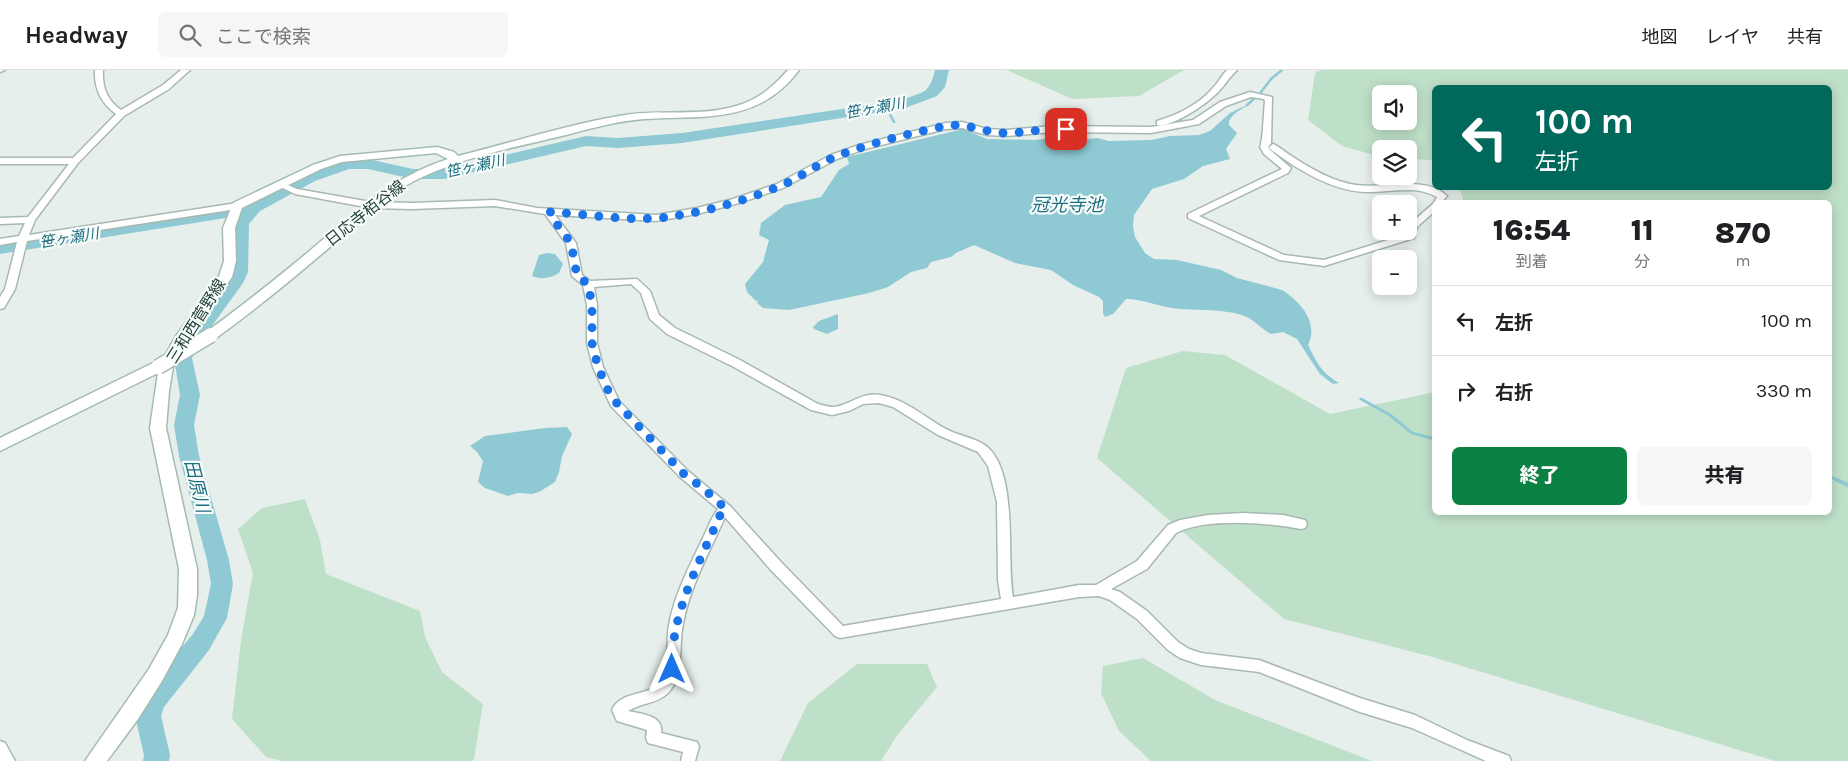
<!DOCTYPE html>
<html lang="ja">
<meta charset="utf-8">
<style>
body{margin:0;font-family:Karla,"Noto Sans JP",sans-serif;background:#f6f6f6;color:#202124;height:100vh;display:flex;flex-direction:column;font-size:19px;white-space:nowrap}
*{box-sizing:border-box;margin:0}
p{font-size:16px;color:#757577}
.icon{flex:none;width:28px;height:28px;fill:none;stroke:currentColor;stroke-width:2;stroke-linecap:round;stroke-linejoin:round}
.map{position:relative;flex:1;overflow:hidden}
.drawer{position:absolute;left:1432px;top:130px;width:400px;height:315px;display:flex;flex-direction:column;background:#fff;border-radius:8px;box-shadow:0 2px 12px #0003}
.drawer>*{flex:none}
.banner{position:absolute;left:1432px;top:15px;width:400px;height:105px;border-radius:8px;box-shadow:0 2px 12px #0003;background:#00695c;color:#fff;overflow:hidden}
.buttons{position:absolute;left:1372px;top:15px;display:grid;gap:10px}
.buttons a{display:grid;place-items:center;width:45px;height:45px;border-radius:8px;background:#fff;box-shadow:0 2px 12px #0003;font-size:25px}
.pin{position:absolute;display:grid;place-items:center;width:42px;height:42px;color:#fff;margin:-21px;border-radius:10px;box-shadow:0 2px 8px #0006}
.me{position:absolute;width:55px;margin:-28px;rotate:0deg;stroke-linejoin:round;filter:drop-shadow(0 0 4px #0008)}
.turn{display:flex;align-items:center;gap:18px;height:105px;padding:0 20px;font-size:22px}
.turn .icon{width:65px;height:65px;stroke-width:2.5}
.turn b{display:block;font-size:35px;line-height:42px}
.eta{display:flex;justify-content:space-evenly;align-items:center;height:85px;text-align:center}
.eta b{font-size:30px;font-weight:800;line-height:35px}
.button{display:flex;gap:10px;margin-top:auto;padding:10px 20px}
.button a{flex:1;height:58px;border-radius:8px;background:#0b8043;color:#fff;font-size:20px;font-weight:800;line-height:58px;text-align:center}
.button a+a{background:#f6f6f6;color:#202124}
ul{padding:0;list-style:none}
li{display:flex;align-items:center;gap:15px;height:70px;padding:0 20px;border-top:1px solid #e0e0e0}
li div{flex:1}
li b{display:block;font-size:19px}
li em{font-style:normal}
header{display:flex;align-items:center;gap:30px;box-sizing:border-box;height:70px;padding:0 25px;background:#fff;border-bottom:1px solid #e0e0e0}
header strong{font-size:24px}
nav{display:flex;gap:28px;margin-inline-start:auto;font-size:18px}
.search{width:350px;height:45px;background:#f6f6f6;display:flex;align-items:center;gap:12px;box-sizing:border-box;padding:0 18px;border-radius:8px;color:#757577;font-size:19px}
.map>svg:first-child{display:block}
.green{fill:#bfe0c8;fill-rule:evenodd}
.water{fill:#8ec9d4}
.lines{fill:none;stroke-linecap:round;stroke-linejoin:round}
.stream-far2{stroke:#8ec9d4;stroke-width:2.5}
.stream-far1{stroke:#8ec9d4;stroke-width:3}
.stream{stroke:#8ec9d4;stroke-width:4}
.river{fill:#8ec9d4;fill-rule:evenodd}
.minor-casing{stroke:#a8b8b2;stroke-width:3}
.secondary-casing{stroke:#a4bbb3;stroke-width:3}
.minor{fill:#fff;fill-rule:evenodd}
.secondary{fill:#fff;fill-rule:evenodd}
.secondary-bridge-casing{stroke:#a4bbb3;stroke-width:17;stroke-linecap:butt}
.secondary-bridge{stroke:#fff;stroke-width:14}
.route{stroke:#1a73e8;stroke-width:9;stroke-dasharray:0 16.2}
.labels{text-anchor:middle;dominant-baseline:central;stroke-width:4.5;stroke-linejoin:round;paint-order:stroke}
.far-water-label{font-size:15px;font-style:italic;fill:#1c6f80;stroke:#f7fbf9}
.street-label{font-size:16px;fill:#24423a;stroke:#f7fbf9}
.water-label{font-size:18px;font-style:italic;fill:#1c6f80;stroke:#f7fbf9}
</style>
<header>
<strong>Headway</strong>
<div class="search"><svg class="icon" aria-label="search" viewBox="0 0 24 24"><circle cx="10" cy="10" r="6"/><path d="M15 15l6 6"/></svg>ここで検索</div>
<nav><a>地図</a><a>レイヤ</a><a>共有</a></nav>
</header>
<div class="map">
<svg width="1848" height="691" viewBox="0 0 1848 691">
<rect width="100%" height="100%" fill="#e6efeb"/>
<path class="green" d="M1007,0H1184L1139,26L1072,29Z
M1322,0H1848V691H1775L1429,586L1284,549L1097,388L1126,298L1183,281L1225,285L1330,344L1435,322V442H1830V132H1464L1459,118H1830V18H1435V92L1433,90L1409,89V79H1381V87L1342,76L1308,50L1315,3ZM1381,24H1409V51H1381Z
M305,429L320,470L326,504L420,541L425,567L442,602L483,634L474,689L472,691H282L266,687L232,649L241,570L253,503L238,459L262,438Z
M1143,588L1215,630L1372,691H1151L1119,661L1101,623L1103,596Z
M857,594H927L937,617L898,664L881,691H780L808,633Z"/>
<path class="water" d="M1253,32C1245,38 1228,44 1229,55L1237,63L1226,79L1230,89L1203,96L1184,109L1152,119L1134,145L1133,156L1135,167L1145,183L1154,189L1177,190L1221,200L1237,208L1282,220C1301,232 1319,253 1308,275C1317,293 1321,302 1339,313L1333,314L1320,304L1297,269L1283,262L1271,264C1260,258 1254,249 1242,245C1218,238 1196,241 1172,238C1157,236 1142,229 1126,229L1113,244L1105,247L1103,243V231L1099,227L1073,215L1051,200L1015,193L974,175L956,183L951,187L931,192L927,198L911,202L888,217L869,223L789,240L763,238L757,233L758,230L756,231L747,222L745,214L763,192L769,170L759,165L761,153L785,135L821,127L839,100L849,94L847,87L963,59L987,69L1035,70L1060,67L1089,69L1097,68L1109,71L1151,70L1170,66L1199,65L1210,61L1230,43Z
M547,183L555,184L563,194L559,203C551,208 541,210 532,206L539,185Z
M838,244V259L827,264L814,259L813,257L819,251Z
M567,357L572,364L562,386L559,402L555,412L539,422L532,424L518,423L508,426L485,418L478,412L483,391L477,382L470,376L485,366L545,358Z"/>
<g class="lines">
<path class="stream-far2" d="M1261,22L1271,9L1282,0
M1247,35L1257,26
M886,37L894,52"/>
<path class="stream-far1" d="M1361,329L1390,345L1412,363L1435,369
M1830,407L1840,411"/>
<path class="stream" d="M1837,410L1848,415"/>
<path class="river" d="M935,0H949L945,17L937,26L905,38L682,73L618,78L586,76L445,109H413L368,99H349L315,111L260,141L249,154L248,202L243,213L206,264L192,288L200,325L194,355L199,386L229,490L233,514L227,548L223,555L209,580L164,637L161,646L170,685L169,691H143L144,685L135,646L144,623L193,564L204,546L211,514L207,490L179,386L174,355L180,325L174,288L191,257L226,211L230,202L233,154L238,146L0,184V174L250,134L303,105L330,94L349,89H368L413,99H445L586,66L618,68L682,63L902,30C924,21 929,25 935,0Z"/>
<g class="minor-casing">
<path id="minor" d="M0,0H5L0,2Z
M95,0H103C102,18 107,30 121,40L163,15L181,0H190L169,19L124,46L78,93L35,150L29,165L237,133L242,136L237,139L27,171L15,219L4,238L0,239V227L5,219L17,172L0,175V169L19,166L25,153L0,154V148L28,147L69,94H0V88H73L116,44C101,33 94,19 95,0Z
M1227,0H1237C1229,7 1224,17 1216,24C1205,35 1173,57 1157,55V51C1177,45 1198,35 1212,19C1218,13 1221,6 1227,0Z
M1250,22L1272,27L1271,73L1268,77L1270,80L1291,98L1288,103L1199,146L1284,185L1324,190L1407,164L1410,154L1434,133L1437,127C1415,114 1389,123 1364,122C1330,120 1297,99 1270,79L1269,77L1273,74C1280,77 1286,83 1293,87C1311,99 1334,112 1356,115C1383,119 1426,105 1447,126L1442,132H1435V141L1417,157L1414,168L1324,196L1279,190L1188,148V144L1282,99L1264,84L1260,77C1263,72 1264,40 1265,31L1264,29L1251,27L1226,36L1199,54L1151,63L1053,62L1006,66L987,65L962,58L946,59L865,79L837,89L783,118L739,133L697,144L656,151L555,145L576,173L582,205L590,211L637,209L650,221L659,245L675,258L740,290L818,334C823,335 828,337 833,337C850,336 860,322 880,325C905,329 923,346 944,358C956,365 976,368 986,376C1019,402 1006,488 1013,527L1079,515H1096L1137,491L1168,455L1180,450L1208,445L1243,443L1283,445L1305,450L1307,454L1305,458L1301,459C1269,453 1206,447 1176,463L1147,499L1111,519L1120,522L1147,541L1178,572L1189,579L1201,583L1259,590L1360,628L1415,645L1467,670L1509,686L1511,691H1486L1412,658L1360,642L1259,602L1201,595L1180,588L1168,580L1137,549L1110,530L1099,526L1079,527L840,568L835,566L770,499L725,447C710,481 690,516 683,554C678,576 685,607 667,624C656,634 640,633 628,641C641,644 664,645 661,663L697,672L699,677L695,691H681L683,682L648,673L646,668L647,660L617,651L612,640C621,619 652,628 662,609C670,593 666,572 669,555C674,526 689,497 702,470C707,460 711,448 718,439L680,407L611,336L593,297L587,273V235L583,215L572,206L566,173L545,144L495,136L412,139L371,138L295,124L277,115L281,112L297,119L371,132L412,133L495,130L537,138L656,145L697,138L733,129L777,114L831,85L859,75L946,53L962,52L987,59L1006,60L1053,56L1151,57L1193,50L1220,32ZM631,214L641,223L650,249L667,264L732,296L811,340L832,345L849,341L863,334L879,333L893,337L938,365L978,382L988,396L997,432L998,510L1001,529L843,556L780,491L730,436L688,401L619,331L603,297L597,273V235L594,217Z
M0,671L5,673L15,691H0Z"/>
</g>
<g class="secondary-casing">
<path id="secondary" d="M788,0H799C758,55 704,45 644,49C618,51 592,58 566,65C517,77 460,87 414,111C383,127 358,153 331,176C294,208 256,239 216,268H206L204,265L206,262C241,237 273,211 306,184C352,145 389,108 448,89L436,83L342,92L321,99L242,138L235,158L236,191L232,207L187,271L173,297L169,321L166,358L197,499V525L194,545L182,574L162,611L138,649L107,691H85L149,599L168,565L178,538L179,499L150,358L158,303L0,381V368L153,293H161L176,266L219,206L224,191L223,158L233,133L313,95L340,86L437,77L454,82L458,86C514,72 569,54 625,45C662,39 700,47 736,36C758,30 773,17 788,0Z"/>
</g>
<use href="#minor" class="minor"/>
<use href="#secondary" class="secondary"/>
<g class="secondary-bridge-casing">
<path id="secondary-bridge" d="M158,297L211,265"/>
</g>
<use href="#secondary-bridge" class="secondary-bridge"/>
</g>
<g class="lines">
<path class="route" d="M672,599C671,542 699,494 721,443L726,439L704,419L684,404L611,327L598,297L592,273V235L588,214L577,206L571,173L550,145V142C590,144 634,153 674,146C709,141 747,130 780,116C800,108 817,94 837,86C871,73 910,63 946,56C967,52 985,63 1005,63C1026,63 1045,58 1066,59"/>
</g>
<g class="labels">
<g class="far-water-label">
<text transform="translate(875 38) rotate(-10)">笹ヶ瀬川</text>
<text transform="translate(475 96) rotate(-12)">笹ヶ瀬川</text>
<text transform="translate(69 168) rotate(-9)">笹ヶ瀬川</text>
</g>
<g class="street-label">
<text transform="translate(365 143) rotate(-38)">日応寺栢谷線</text>
<text transform="translate(196 251) rotate(-58)">三和西菅野線</text>
</g>
<g class="water-label">
<text x="1067" y="135">冠光寺池</text>
<text transform="translate(197 416) rotate(76)">田原川</text>
</g>
</g>
</svg>
<div class="buttons">
<a><svg class="icon" aria-label="sound" viewBox="0 0 24 24"><path d="M4 9h4l5-4v14l-5-4H4zM17 9q2 3 0 6"/></svg></a>
<a><svg class="icon" aria-label="layers" viewBox="0 0 24 24"><path d="M12 4l9 5-9 5-9-5zM3 14l9 5 9-5"/></svg></a>
<a>+</a>
<a>−</a>
</div>
<div class="pin" style="left:1066px;top:59px;background:#d93025"><svg class="icon" aria-label="arrive" viewBox="0 0 24 24"><path d="M6 21V4h12l-3 4 3 4H6"/></svg></div>
<svg class="me" style="left:672px;top:599px" viewBox="-20 -20 40 40"><path d="M0-17L14 15 0 8-14 15z" fill="#1a73e8" stroke="#fff" stroke-width="4"/></svg>
<div class="banner">
<div class="turn"><svg class="icon" aria-label="left" viewBox="0 0 24 24"><path d="M17 20v-9H6M10 6l-5 5 5 5"/></svg><div><b>100 m</b>左折</div></div>
</div>
<section class="drawer">
<div class="eta">
<div><b>16:54</b><p>到着</p></div>
<div><b>11</b><p>分</p></div>
<div><b>870</b><p>m</p></div>
</div>
<ul>
<li><svg class="icon" aria-label="left" viewBox="0 0 24 24"><path d="M17 20v-9H6M10 6l-5 5 5 5"/></svg><div><b>左折</b></div><em>100 m</em></li>
<li><svg class="icon" aria-label="right" viewBox="0 0 24 24"><path d="M7 20v-9h11M14 6l5 5-5 5"/></svg><div><b>右折</b></div><em>330 m</em></li>
</ul>
<div class="button"><a>終了</a><a>共有</a></div>
</section>
</div>
